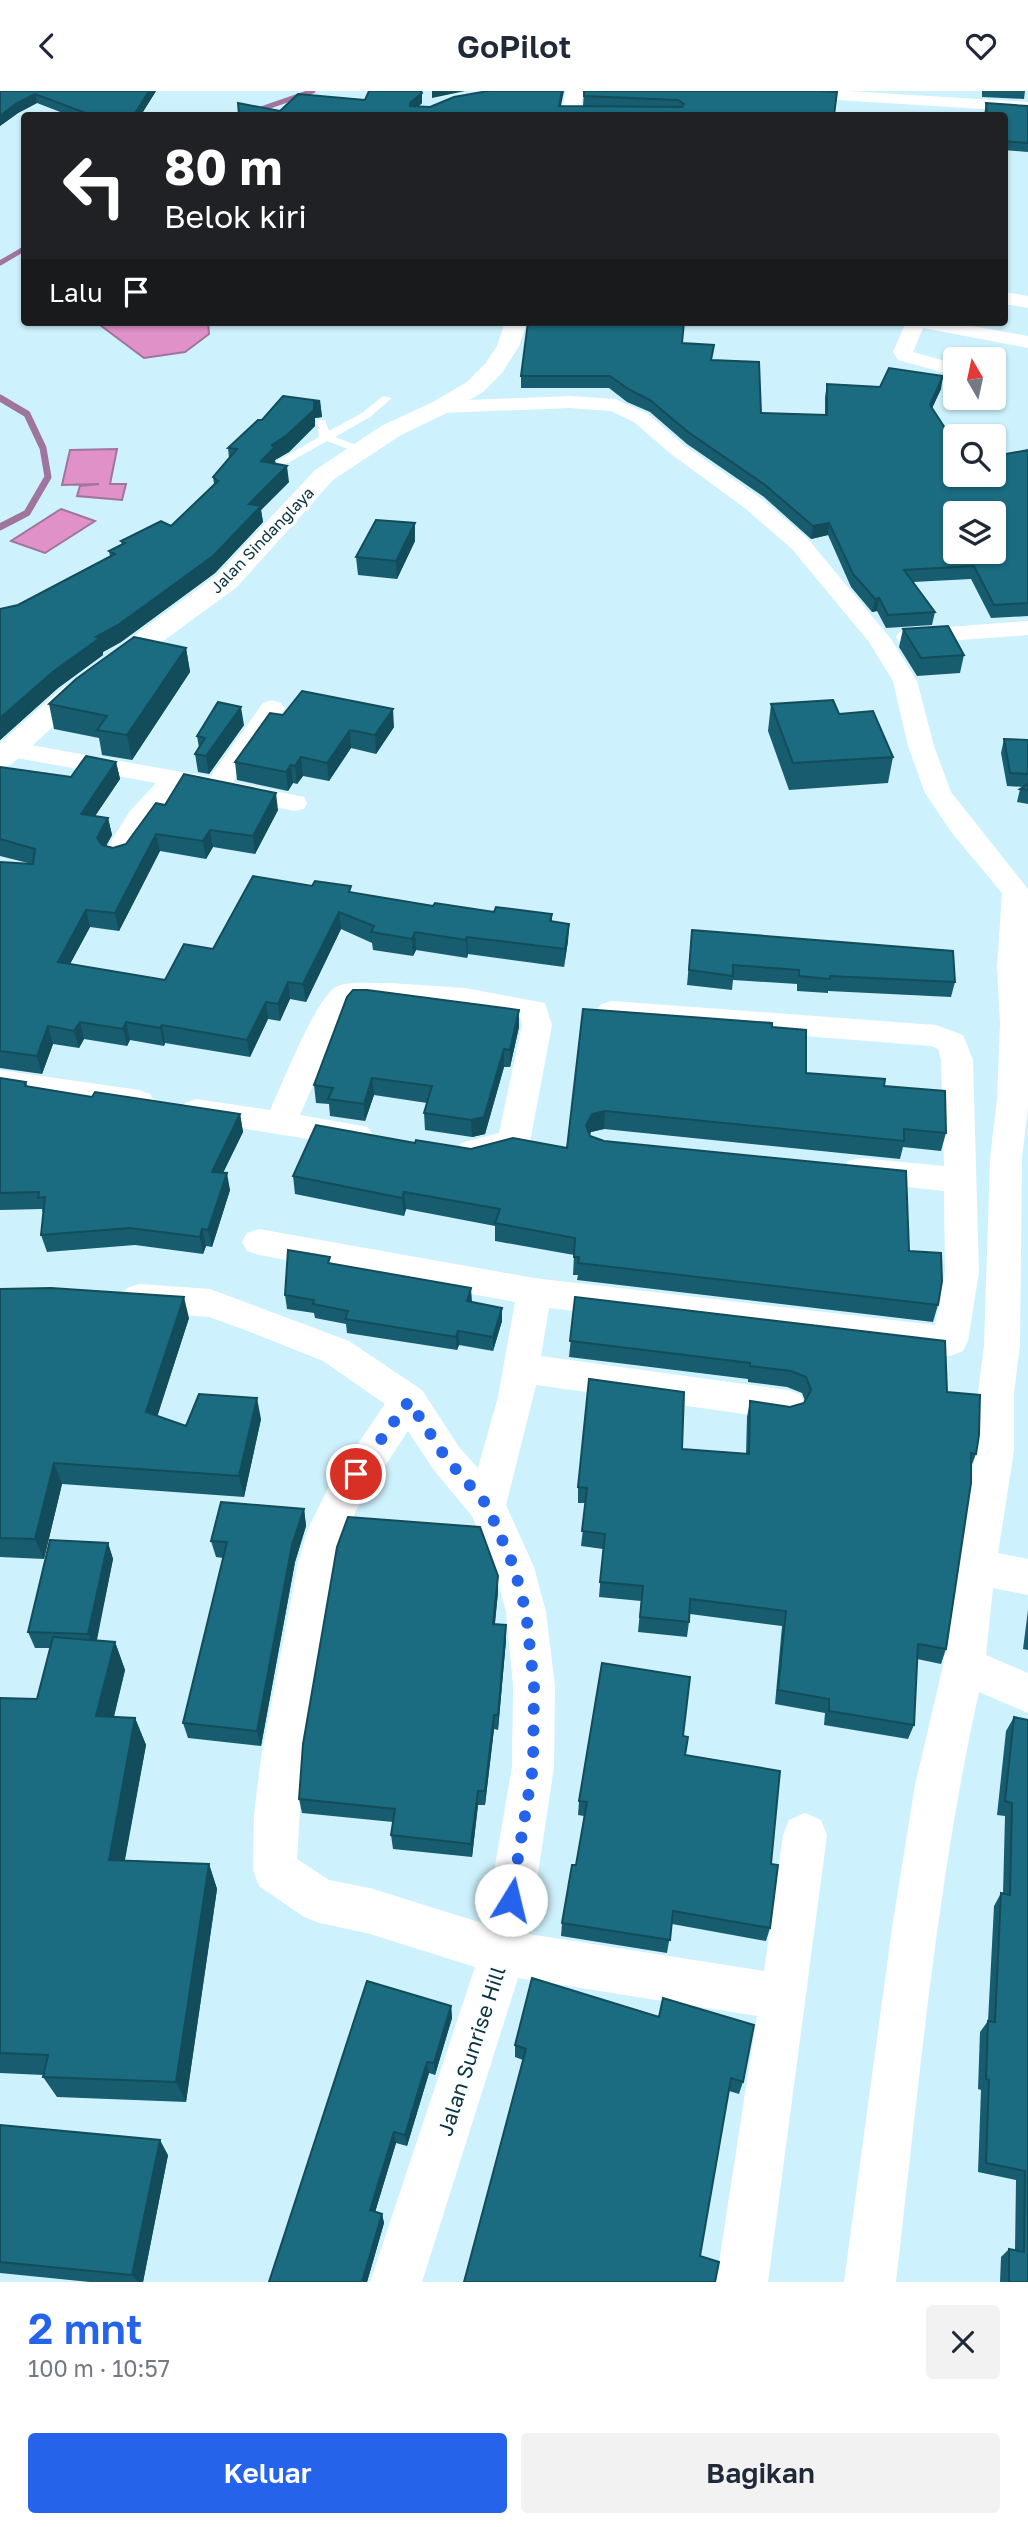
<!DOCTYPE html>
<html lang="id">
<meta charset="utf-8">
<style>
body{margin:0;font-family:"Golos Text",sans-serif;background:#f2f2f3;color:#1f2937;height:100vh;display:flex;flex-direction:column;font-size:26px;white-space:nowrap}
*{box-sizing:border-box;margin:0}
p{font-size:23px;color:#747a83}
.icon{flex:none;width:38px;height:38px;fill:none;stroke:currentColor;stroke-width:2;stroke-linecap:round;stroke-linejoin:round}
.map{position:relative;height:2191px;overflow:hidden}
.details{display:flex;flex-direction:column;background:#fff;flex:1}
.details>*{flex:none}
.banner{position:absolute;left:21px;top:21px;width:987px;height:214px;border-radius:7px;box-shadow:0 2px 5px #0004;background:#202124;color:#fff;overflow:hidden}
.needle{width:46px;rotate:351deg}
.tools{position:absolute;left:943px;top:256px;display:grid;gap:14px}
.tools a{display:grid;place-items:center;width:63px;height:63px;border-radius:7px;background:#fff;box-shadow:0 2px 5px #0004;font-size:35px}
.pin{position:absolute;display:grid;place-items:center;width:60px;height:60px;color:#fff;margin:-30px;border:4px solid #fff;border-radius:50%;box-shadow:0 2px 7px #0007}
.me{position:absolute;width:77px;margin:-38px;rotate:9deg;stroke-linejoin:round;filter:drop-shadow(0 0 5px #0008)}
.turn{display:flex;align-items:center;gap:24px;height:147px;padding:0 28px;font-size:32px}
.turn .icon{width:91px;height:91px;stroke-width:2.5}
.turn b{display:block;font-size:49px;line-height:60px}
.then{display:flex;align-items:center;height:66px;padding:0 28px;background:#0003;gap:14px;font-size:26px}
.round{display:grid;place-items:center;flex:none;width:74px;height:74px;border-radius:7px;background:#f2f2f3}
.overview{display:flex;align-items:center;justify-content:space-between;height:119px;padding:0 28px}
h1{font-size:42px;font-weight:600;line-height:52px;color:#2563eb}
.button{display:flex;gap:14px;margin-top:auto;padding:14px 28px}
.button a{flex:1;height:80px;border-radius:7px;background:#2563eb;color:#fff;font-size:28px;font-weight:600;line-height:80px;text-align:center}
.button a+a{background:#f2f2f3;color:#1f2937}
header{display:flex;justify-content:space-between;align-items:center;height:91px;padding:0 28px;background:#fff;font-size:32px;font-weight:600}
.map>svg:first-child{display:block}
.water{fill:#e091c7;stroke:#9f759f;stroke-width:2}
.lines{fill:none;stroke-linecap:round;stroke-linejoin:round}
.stream-far1{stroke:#9f759f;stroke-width:5}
.stream{stroke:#9f759f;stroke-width:7}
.lane{fill:#fff;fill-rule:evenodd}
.street{fill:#fff;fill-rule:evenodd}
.secondary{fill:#fff;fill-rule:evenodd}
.wall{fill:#175d6f}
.shaded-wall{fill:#134c5a}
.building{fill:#1b6c81;stroke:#134c5a;stroke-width:2;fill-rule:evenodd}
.route{stroke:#2563eb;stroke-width:12;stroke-dasharray:0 21.6}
.labels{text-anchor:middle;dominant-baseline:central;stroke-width:7;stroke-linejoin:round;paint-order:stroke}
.far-street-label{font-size:16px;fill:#083541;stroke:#fff}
.near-street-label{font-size:21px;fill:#083541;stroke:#fff}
</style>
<header><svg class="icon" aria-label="back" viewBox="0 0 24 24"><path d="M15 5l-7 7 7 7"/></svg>GoPilot<svg class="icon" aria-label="heart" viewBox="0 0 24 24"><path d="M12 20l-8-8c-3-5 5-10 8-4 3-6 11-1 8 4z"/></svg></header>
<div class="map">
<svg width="1028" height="2191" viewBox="0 0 1028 2191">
<rect width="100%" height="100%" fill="#cef2fd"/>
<path class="water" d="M96,231H208L209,243L185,261L144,267Z
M117,358L110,393H126L122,409L77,405L80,395L99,393L62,394L70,359Z
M61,418L95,430L45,462L11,450Z"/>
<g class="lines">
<path class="stream-far1" d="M244,24L313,0
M0,172L24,158"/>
<path class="stream" d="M0,307L27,323L43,357L48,386L27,422L0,436"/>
<path class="lane" d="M383,305L392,307L370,326L335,346L364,357V361H356L327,350L286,373L276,371L319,346L317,329H325L329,340L362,322Z"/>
<path class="street" d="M766,0H847L1028,11V21L774,5Z
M1004,201L1028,205V217L1004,213Z
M906,231H951L1028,245V257L923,237L913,261L956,273V285L898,269L893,261Z
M994,283L1002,285L1005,289L1002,293L994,295Z
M570,305L615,308L648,323L685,355L762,408L808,448L891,548L917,590L934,655L951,701L1028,798V1016L1022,1067L1020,1255L1014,1302V1360L998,1462L1028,1468V1504L993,1497L986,1564L1028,1582V1622L979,1601C936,1795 919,1994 896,2191H844L892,1837L915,1694L943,1575L956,1476L976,1360L978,1302L984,1255L990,1067L997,1008L1000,932L997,876L1002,802L952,742L925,702L908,655L893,590L869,551L792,458L746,418L671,363L634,331L611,320L570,317L441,322L434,320L431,316L434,312L441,310Z
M1028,530V544L908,553L899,551L896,546L899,541L908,539Z
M272,609L281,612L285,617L233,691L304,706L307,712L304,718L294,720L181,696L151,731L127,769L117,772L107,769L103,763L130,720L156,692L0,664V652L8,650L210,686L263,612Z
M389,892L465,897L545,912L552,934L530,1051L525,1059L473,1073L461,1070L457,1061L461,1052L499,1042L522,934L520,926L439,915L353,914L343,926L300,1024L368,1036L373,1044L368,1052L357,1056L185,1028L180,1020L185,1012L196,1008L270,1019C281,996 316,906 336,896C350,889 374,893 389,892Z
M612,910L936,934L963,944L973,969L979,1181L968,1250L963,1260L950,1265L549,1217L541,1265L787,1299L800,1303L805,1314L800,1325L787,1329L536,1294L506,1414L534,1476L546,1521L555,1595L554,1676L529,1843L764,1880L783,1744L789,1729L805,1722L821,1729L827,1744L768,2191H716L757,1925L518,1887L422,2191H370L475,1876L370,1843L320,1832L304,1826L259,1795L253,1779L254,1723L261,1667L298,1471L308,1438L329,1395L385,1313L323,1270L245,1239L209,1226L139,1221L127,1217L121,1207L127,1197L139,1193L210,1198L349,1250L422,1299L459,1356L478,1377L498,1306L515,1211L259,1164L247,1160L242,1151L247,1142L259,1138L534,1187L935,1234L945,1181L944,1100L860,1091L848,1088L844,1079L848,1070L860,1067L944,1075L941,969L938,958L931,955L612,930L601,927L597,920L601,913ZM408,1340L433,1378L472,1425L494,1476L506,1521L513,1595L512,1676L485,1833L370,1797L329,1789L297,1768L303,1667L337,1471L356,1419Z
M0,979L139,999L150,1003L155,1011L150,1019L139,1023L0,1001Z"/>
<path class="secondary" d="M566,0H584L579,24H561Z
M505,231H527L519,255L502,282L483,301L449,321L401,344L333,389L237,496L80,611L11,674L0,677V652L60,599L217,484L315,379L383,334L433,311L467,291L485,273L497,255Z"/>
</g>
<path class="wall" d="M0,0H156L141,24H68L37,12L18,22L0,35Z
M584,0L834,24H239L238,12L280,20L365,9L422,12L418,16L583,15Z
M982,0H1025L1024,8L982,6Z
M986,12L1028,15V61L1004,59V24H984Z
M682,252L712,269L761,322L825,324V306L827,293L880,296L941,298L932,317L956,383L995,365L1028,359V525L991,527L971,488L913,491L935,521L932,534L886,537L877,520L872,521L851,496L828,444L811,448L764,406L687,353L650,321L627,311L609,297H521V285Z
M320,310L322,326L315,327V335L289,361L275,369V372L289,391L261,419L263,431L215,482L121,551L103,561V564L58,597L0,649V518L18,514L110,465L109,460L122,454L121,450L171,435L214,393L213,386L229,367L228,357L262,329Z
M415,450L397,488L358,484L356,466Z
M903,538L964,564L960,582L917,585L899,556Z
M186,557L190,581L132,669L102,664L99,647L54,638L49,613Z
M771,613L839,623L893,666L888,692L789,699L768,640Z
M283,624L394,636L376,663L351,657L329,690L303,685L297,693L293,692L288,700L237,689L235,671Z
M244,634L209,683L198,681L195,663L199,657L197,645Z
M1004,648L1028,649V713L1017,711L1020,698L1024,696L1007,695L1001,662Z
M116,671L120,688L95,725L108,727L112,744L106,755L113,757L126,753L165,714L278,719L255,763L213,756L206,768L160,760L119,840L90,836L70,873L165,889L213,858L352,802L433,815L494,821L552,823V830L569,833L568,850L564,876L468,863L467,867L416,859L413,865L373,859L372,852L341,838L306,911L290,908L280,930L268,928L250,966L165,952L164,955L130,949L127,955L84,948L79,957L53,953L42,983L0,977V771L32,773L0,765V676L71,686Z
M692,839L955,891L951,906L828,900V902L797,900V893L733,889L732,899L687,894Z
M583,918L772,936L806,982L884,995L946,1042L941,1060L903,1056L900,1068L604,1038L591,1041L590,1044V1045L909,1160L938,1214L933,1231L577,1189L578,1184H573L574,1164L495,1150V1135L406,1118L404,1125L295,1103L293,1085L415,1052L471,1058L567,1057Z
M519,936L510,976H504L485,1043L472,1046L425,1039L424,1022L427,1012L374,1004L365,1030L330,1025L329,1013L316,1012L314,994Z
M0,987L26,991L27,995L92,1006L240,1023L243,1041L223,1082L230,1099L212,1156L206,1155L203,1163L135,1154L47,1161L41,1144L43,1123L42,1118L0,1119Z
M331,1173L472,1211L502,1230L493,1260L459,1254L457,1259L347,1242L346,1233L315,1227L314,1222L287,1218L285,1204Z
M0,1198L189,1227L157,1325L186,1335L261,1328L244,1406L62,1393L44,1468L0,1466Z
M575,1206L947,1301L976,1363L971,1376L946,1558L941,1573L917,1568L914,1634L908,1648L824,1634L825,1622L775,1613L782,1535L690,1523L687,1546L638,1541L641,1510L599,1506L603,1458L581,1455L586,1412H578V1396L682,1358L746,1363L747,1326L750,1310L790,1316L804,1312L805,1310L802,1302L787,1296L748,1291V1288L569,1266Z
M304,1418L306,1435L295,1471L261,1655L188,1647L183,1632L223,1467L216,1466L211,1450Z
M108,1452L113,1468L96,1550L115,1551L125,1579L114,1626L135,1627L146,1654L125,1769L209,1773L217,1798L186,2011L57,2006L43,1986V1984L0,1982V1607L37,1608L50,1557H35L28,1541Z
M498,1485V1501L495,1533L506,1549L498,1639L494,1638L485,1714H478L472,1766L393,1758L391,1744L393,1731L302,1722L299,1708Z
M1028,1519V1559L1023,1558Z
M1014,1626L1028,2191H1000L1001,2166L1009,2158L1015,2159L1016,2089L978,2081L981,1999L978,1998L980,1941L988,1930L994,1815L1001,1802H1003L1005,1725L997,1724L1006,1640Z
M683,1645L685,1664L771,1773L770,1837L766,1850L672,1833L667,1862L561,1845L562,1832L576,1774L584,1725L578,1724L579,1710Z
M532,1887L743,1991L739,2003L729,2000L700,2165L523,1969L515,1966V1954Z
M451,1915L452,1927L435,1984L429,1982L407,2055L396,2052L375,2121L382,2123L384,2132L367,2191H269Z
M0,2034L168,2064L143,2191H90L0,2182Z"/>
<path class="shaded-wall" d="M149,0H156L141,24H134Z
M432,0H465L432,7Z
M562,0H564L559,24V15Z
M422,2V12L410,22V12Z
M35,3L37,12L18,22L0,35V25L17,12Z
M943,285L941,298L928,326L930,314Z
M320,310L322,326L315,327V335L289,361L275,369L276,374L261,370L272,354L314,311Z
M287,375L289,391L261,419L263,431L215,482L121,551L103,561V564L58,597L0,649V627L54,580L96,546L249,413Z
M415,432V450L397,488L396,470Z
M829,432L828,444L811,448L813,435Z
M879,507L877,520L872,521L875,508Z
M186,557L190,581L132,669L127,644Z
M241,616L244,634L209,683L206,665Z
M393,618L394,636L376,663L375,644Z
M350,639L351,657L329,690L327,672Z
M301,666L303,685L297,693L295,675Z
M116,671L120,688L85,740L81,723Z
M291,674L293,692L288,700L286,681Z
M276,702L278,719L255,763L253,745Z
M108,727L112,744L101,764L97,747Z
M210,739L213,756L206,768L203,750Z
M156,743L160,760L119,840L115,822Z
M86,819L90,836L62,888L58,871Z
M339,821L341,838L306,911L303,893Z
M569,833L568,850L564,876L565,858Z
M415,841L416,859L413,865L412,848Z
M467,846L468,863L467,867L466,849Z
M288,891L290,908L280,930L278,913Z
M266,911L268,928L250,966L247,949Z
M519,919V936L510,976V959Z
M80,931L84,948L79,957L74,940Z
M126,931L130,949L127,955L123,938Z
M162,934L165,952L164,955L160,937Z
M48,935L53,953L42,983L37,965Z
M504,958V976L485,1043L472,1046L471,1029Z
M372,987L374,1004L365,1030L364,1013Z
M605,1020L604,1038L591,1041L586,1052V1034L592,1023Z
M240,1023L243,1041L215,1098L212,1081Z
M227,1082L230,1099L212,1156L208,1139Z
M404,1101L406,1118L404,1125L402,1107Z
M202,1138L206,1155L203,1163L200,1146Z
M471,1197L472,1211L467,1210Z
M184,1206L189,1227L152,1342L146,1321Z
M502,1217V1230L493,1260V1246Z
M458,1240L459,1254L457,1259L456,1246Z
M257,1307L261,1328L244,1406L239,1385Z
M54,1372L62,1393L44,1468L35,1448Z
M304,1418L306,1435L295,1471L261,1655L257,1640L292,1454Z
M108,1452L113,1468L95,1559L88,1543Z
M498,1485V1501L493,1548V1533Z
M506,1534V1549L498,1639V1624Z
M115,1551L125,1579L107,1653L96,1625Z
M494,1624V1638L485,1714V1700Z
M135,1627L146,1654L120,1793L109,1769Z
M478,1700V1714L472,1766L471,1753Z
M209,1773L217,1798L186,2011L176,1991Z
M451,1915L452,1927L435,1984L434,1972Z
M427,1971L429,1982L407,2055L405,2044Z
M394,2041L396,2052L373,2128L370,2119Z
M160,2049L168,2064L143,2191H138L132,2184Z
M382,2123L384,2132L367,2191H362Z"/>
<path class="building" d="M0,0H149L134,24H91L35,3L17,12L0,25Z
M369,0H421L422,2L410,12V15L430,16L454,6L488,0H562L559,15L682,16L684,13L678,9L584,5V0H819L837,1L834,24H239L238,12L280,20L298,3L365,9Z
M986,12L1028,15V52L1004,50V24H987Z
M528,231H684L682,252L714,254L711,269L759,271L761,322L827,324V293L880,296L889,277L943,285L930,314L956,354V383H994V364L995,365L1028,359V512L994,514L974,475L904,479L935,521L888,524L879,507L875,508L853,483L829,432L813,435L765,394L688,341L650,309L628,298L610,285H521ZM956,422H994V460H956Z
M283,305L320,310L314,311V319L287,344L272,354L274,357L261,370L287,375L249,413L261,415L213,465L118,534L96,546L100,547L54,580L0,627V518L18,514L115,463L109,460L125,452L121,450L161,430L171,435L218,390L213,386L237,358L228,357L258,329H262Z
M376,429L415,432L396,470L356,466Z
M948,535L964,564L921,567L903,538Z
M134,546L186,557L127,644L97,639L107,625L49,613L76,588Z
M302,600L393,618L375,644L350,639L327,672L301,666L295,675L291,674L286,681L235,671L270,622L283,624Z
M833,609L839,623L873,620L893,666L793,672L771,613Z
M218,611L241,616L206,665L195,663L205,647L197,645Z
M1004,648L1028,649V683L1010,682Z
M86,665L116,671L81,723L108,727L97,747L102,754L113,757L126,753L156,712L165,714L184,683L276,702L253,745L210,739L203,750L156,743L115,822L86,819L58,871L165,889L184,853L213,858L253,785L312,795L315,790L351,795L349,801L433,815L435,812L494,821L496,816L552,823L550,830L569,833L565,858L467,846L466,849L415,841L412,848L371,841L374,835L339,821L303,893L288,891L278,913L266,911L247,949L162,934L160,937L126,931L123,938L80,931L74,940L48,935L37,965L0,960V771L33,773L35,758L0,748V676L71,686Z
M1028,693V699L1020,698Z
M692,839L953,860L955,891L830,885V888L799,885V879L733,874V885L689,879Z
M353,899H367L519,919L510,959L504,958L484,1026L471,1029L424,1022L432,995L372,987L364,1013L328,1008L333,997L314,994L347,906Z
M583,918L772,932V936L806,939V982L885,988L884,995L945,1000L946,1042L904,1038V1050L605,1020L592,1023L586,1034L590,1045L604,1050L906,1080L909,1160L941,1162L942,1190L938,1214L578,1172L579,1166H574L575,1147L495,1132L500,1118L404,1101L402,1107L293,1085L316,1034L415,1052L416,1049L471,1058L513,1047L567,1057Z
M0,987L26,991L25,995L92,1006L95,1001L240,1023L212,1081L227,1082L208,1139L202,1138L200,1146L130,1137L41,1144L45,1106L38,1107L39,1101L0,1102Z
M288,1159L330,1166L328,1172L471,1197L467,1210L502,1217L493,1246L458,1240L456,1246L345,1228L348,1220L313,1213L314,1209L285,1204Z
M51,1197L184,1206L146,1321L186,1335L199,1303L257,1307L239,1385L54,1372L35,1448L0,1447V1198Z
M575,1206L945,1250L947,1301L980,1304L979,1344L976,1363L971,1362V1392L946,1558L918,1553L914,1634L829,1620V1608L778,1599L786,1520L690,1508L689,1531L640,1526L643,1495L600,1491L605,1443L582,1440L587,1397L578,1396L589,1288L684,1301L682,1358L749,1363L750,1310L790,1316L804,1312L811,1299L806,1286L791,1280L750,1275V1272L570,1250Z
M221,1411L304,1418L292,1454L257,1640L183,1632L227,1451L211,1450Z
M348,1426L480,1436L498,1485L493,1533L506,1534L498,1624H494L485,1700H478L471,1753L391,1744L395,1718L299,1708L303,1653L337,1456Z
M50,1449L108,1452L88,1543L28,1541Z
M53,1546L115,1551L96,1625L135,1627L109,1769L209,1773L176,1991L43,1986L48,1964L0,1962V1607L37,1608Z
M602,1572L690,1586L683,1645L688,1646L685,1664L780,1680L771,1773L778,1774L770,1837L673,1820L670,1849L562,1832L572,1774H576L587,1711L579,1710Z
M1014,1626L1028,1629V2191H1009V2158L1024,2161L1025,2080L986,2072L989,1989L986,1988L988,1930L995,1931L1001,1802L1010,1804L1012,1712L1005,1710Z
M532,1887L659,1926L663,1907L754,1934L743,1991L731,1987L700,2165L719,2171L715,2191H464L526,1958L515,1954Z
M367,1890L451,1915L434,1972L427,1971L405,2044L394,2041L370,2119L382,2123L362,2191H269Z
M0,2034L160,2049L132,2184L0,2171Z"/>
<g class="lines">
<path class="route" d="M356,1383L409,1310L446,1367L487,1414L514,1476L526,1521L534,1595L533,1676L511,1809"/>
</g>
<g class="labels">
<g class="far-street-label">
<text transform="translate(262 449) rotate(-46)">Jalan Sindanglaya</text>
</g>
<g class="near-street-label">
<text transform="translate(471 1960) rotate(-72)">Jalan Sunrise Hill</text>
</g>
</g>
</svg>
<div class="tools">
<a><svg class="needle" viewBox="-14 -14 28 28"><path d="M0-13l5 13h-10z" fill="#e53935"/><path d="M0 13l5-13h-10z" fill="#747a83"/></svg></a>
<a><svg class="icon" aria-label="search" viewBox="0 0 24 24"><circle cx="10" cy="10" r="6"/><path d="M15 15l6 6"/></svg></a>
<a><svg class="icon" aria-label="layers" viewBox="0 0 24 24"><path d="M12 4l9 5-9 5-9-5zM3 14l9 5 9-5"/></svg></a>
</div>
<div class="pin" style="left:356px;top:1383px;background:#d93025"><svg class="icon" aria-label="arrive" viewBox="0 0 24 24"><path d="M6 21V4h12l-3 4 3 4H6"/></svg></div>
<svg class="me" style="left:511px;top:1809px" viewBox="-20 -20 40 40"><circle r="19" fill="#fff"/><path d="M0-13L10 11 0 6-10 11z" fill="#2563eb"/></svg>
<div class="banner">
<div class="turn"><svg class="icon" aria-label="left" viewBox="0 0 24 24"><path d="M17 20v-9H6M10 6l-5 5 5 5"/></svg><div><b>80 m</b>Belok kiri</div></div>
<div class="then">Lalu<svg class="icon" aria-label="arrive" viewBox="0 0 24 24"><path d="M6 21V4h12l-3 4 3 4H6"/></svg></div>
</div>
</div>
<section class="details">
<div class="overview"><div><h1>2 mnt</h1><p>100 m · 10:57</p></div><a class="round"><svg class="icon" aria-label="close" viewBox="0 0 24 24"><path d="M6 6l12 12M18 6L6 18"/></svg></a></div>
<div class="button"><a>Keluar</a><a>Bagikan</a></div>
</section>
